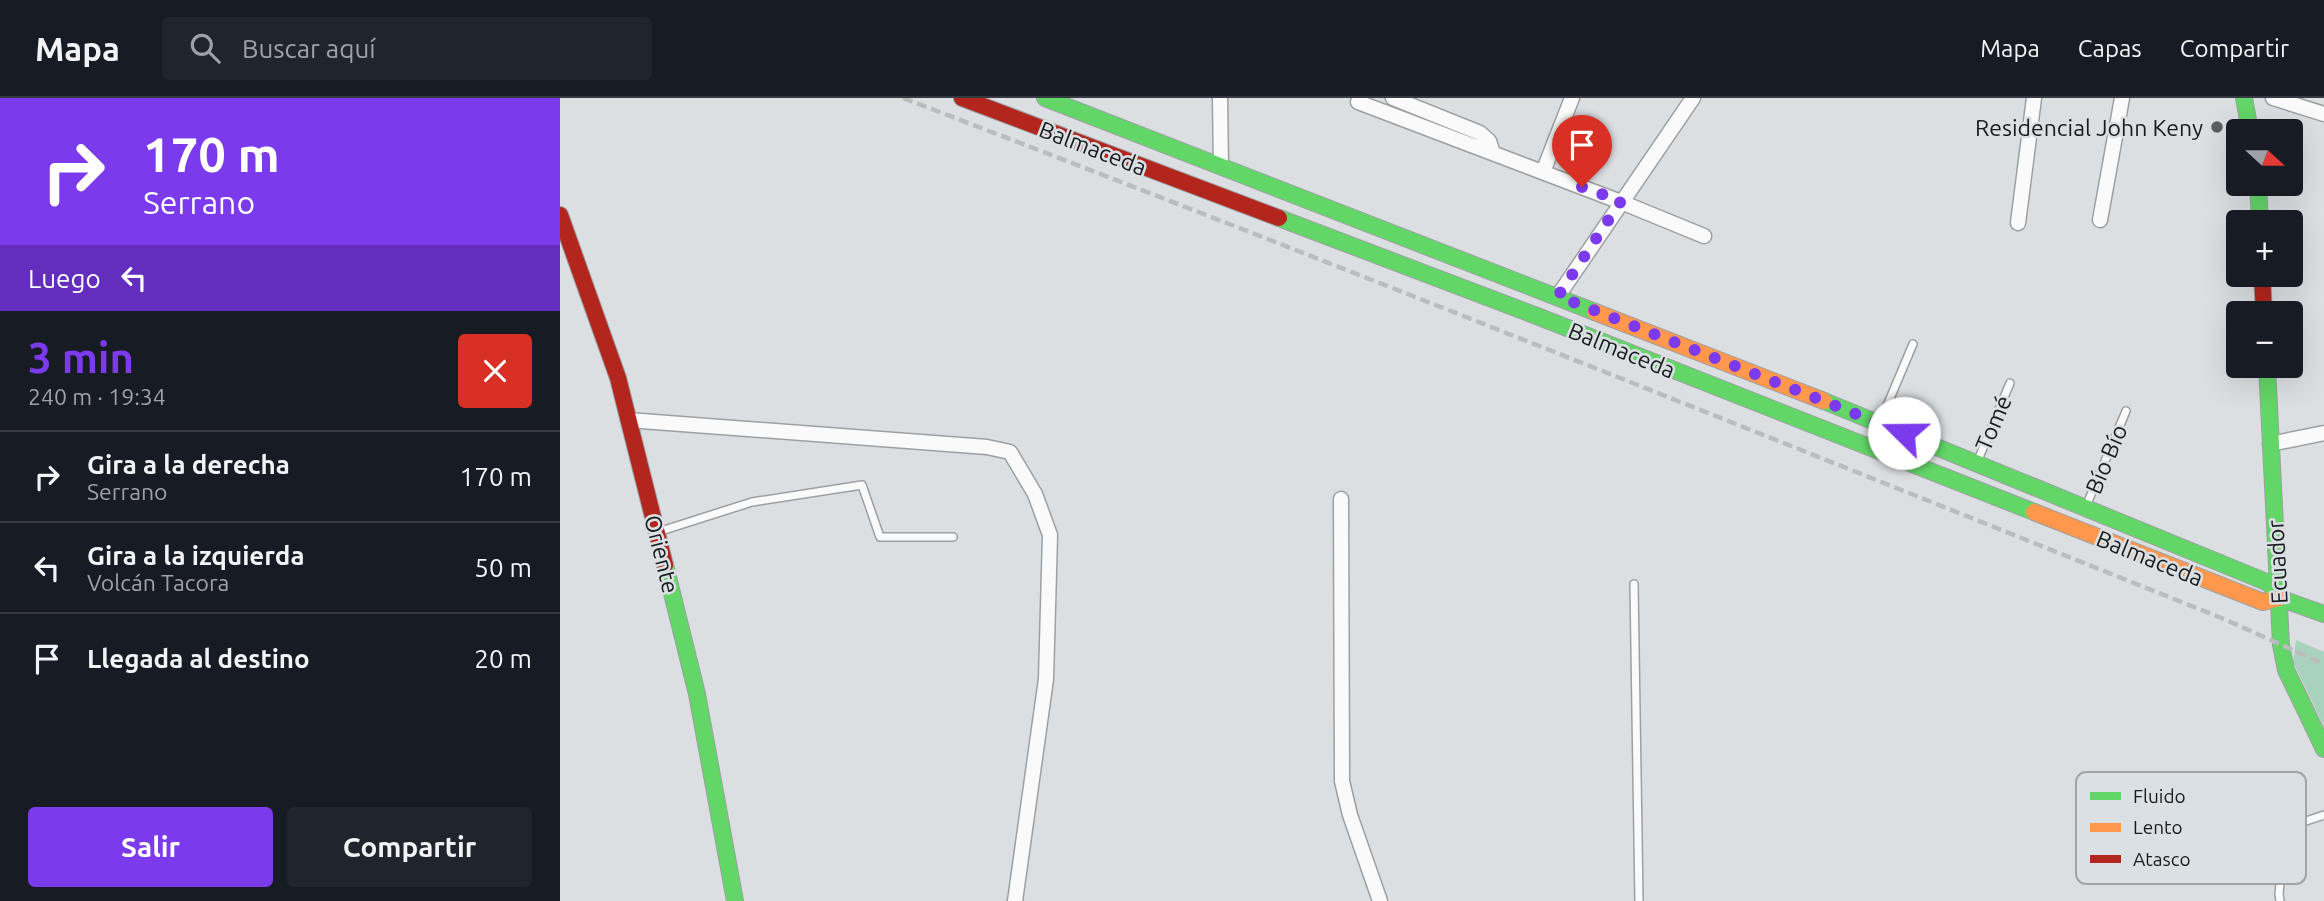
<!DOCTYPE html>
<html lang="es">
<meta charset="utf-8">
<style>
body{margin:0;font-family:Ubuntu,sans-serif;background:#20242c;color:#f1f3f6;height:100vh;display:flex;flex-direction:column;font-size:26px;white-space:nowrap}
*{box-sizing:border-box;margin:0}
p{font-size:23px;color:#9ea1a6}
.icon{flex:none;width:38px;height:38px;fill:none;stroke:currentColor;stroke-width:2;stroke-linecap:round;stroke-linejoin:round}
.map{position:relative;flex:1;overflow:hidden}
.drawer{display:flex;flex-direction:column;background:#171b24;width:560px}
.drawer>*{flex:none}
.hud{background:#7c3aed;color:#fff;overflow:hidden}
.needle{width:46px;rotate:111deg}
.controls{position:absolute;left:1666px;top:21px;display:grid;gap:14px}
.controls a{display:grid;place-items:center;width:77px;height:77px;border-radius:7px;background:#171b24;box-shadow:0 7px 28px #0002;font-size:35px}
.pin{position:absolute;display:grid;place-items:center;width:60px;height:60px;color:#fff;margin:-72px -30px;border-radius:50% 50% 50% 0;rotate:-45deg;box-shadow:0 0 7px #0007}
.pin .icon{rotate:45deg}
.me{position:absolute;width:77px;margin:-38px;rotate:292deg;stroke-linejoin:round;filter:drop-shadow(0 0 5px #0008)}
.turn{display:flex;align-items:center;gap:24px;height:147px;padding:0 28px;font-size:32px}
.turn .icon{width:91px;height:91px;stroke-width:2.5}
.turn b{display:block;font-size:49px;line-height:60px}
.then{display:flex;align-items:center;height:66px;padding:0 28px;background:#0003;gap:14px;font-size:26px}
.round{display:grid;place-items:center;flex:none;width:74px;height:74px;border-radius:7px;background:#20242c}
.overview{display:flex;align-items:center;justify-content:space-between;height:119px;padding:0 28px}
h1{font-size:42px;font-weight:700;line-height:52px;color:#7c3aed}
.cta{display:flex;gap:14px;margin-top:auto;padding:14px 28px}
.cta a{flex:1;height:80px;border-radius:7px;background:#7c3aed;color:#fff;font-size:28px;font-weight:700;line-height:80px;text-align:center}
.cta a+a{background:#20242c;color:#f1f3f6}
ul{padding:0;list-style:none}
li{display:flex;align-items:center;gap:21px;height:91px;padding:0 28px;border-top:2px solid #363941}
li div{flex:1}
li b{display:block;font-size:26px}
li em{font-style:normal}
header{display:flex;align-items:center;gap:42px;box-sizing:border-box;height:98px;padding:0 35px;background:#171b24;border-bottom:2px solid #363941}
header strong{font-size:33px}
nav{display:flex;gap:38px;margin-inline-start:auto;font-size:24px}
.search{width:490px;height:63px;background:#20242c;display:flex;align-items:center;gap:18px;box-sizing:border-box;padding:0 24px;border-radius:7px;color:#9ea1a6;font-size:26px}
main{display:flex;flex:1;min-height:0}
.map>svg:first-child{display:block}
.green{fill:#a9d2bc}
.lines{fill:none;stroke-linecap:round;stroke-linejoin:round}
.lane-casing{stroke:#9da0a2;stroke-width:10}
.street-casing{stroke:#9da0a2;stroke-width:17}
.fast-casing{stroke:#9da0a2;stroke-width:18}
.slow-casing{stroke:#9da0a2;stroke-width:18}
.jam-casing{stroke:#9da0a2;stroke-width:18}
.lane{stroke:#fafafb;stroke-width:7}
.street{stroke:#fafafb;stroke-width:14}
.fast{stroke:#63d668;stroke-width:16}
.slow{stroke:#ff974d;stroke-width:16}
.jam{stroke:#b3261e;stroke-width:16}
.rail{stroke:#bcbcbd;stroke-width:4.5;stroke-dasharray:10 5;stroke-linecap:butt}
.route{stroke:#7c3aed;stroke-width:12;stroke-dasharray:0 21.6}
.poi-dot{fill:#5d6061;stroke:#dae0e4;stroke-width:2.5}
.labels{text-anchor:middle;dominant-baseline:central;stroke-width:5;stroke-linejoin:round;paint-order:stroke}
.poi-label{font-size:23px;fill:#191b1c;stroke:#dae0e4;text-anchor:end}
.street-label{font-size:23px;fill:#191b1c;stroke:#dae0e4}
.key{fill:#dae0e4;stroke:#a0a5a8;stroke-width:2}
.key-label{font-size:19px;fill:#191b1c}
</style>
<header>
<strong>Mapa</strong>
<div class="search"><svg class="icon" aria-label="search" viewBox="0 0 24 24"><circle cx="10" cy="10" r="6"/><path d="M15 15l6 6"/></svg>Buscar aquí</div>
<nav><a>Mapa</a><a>Capas</a><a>Compartir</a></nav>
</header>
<main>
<section class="drawer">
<div class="hud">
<div class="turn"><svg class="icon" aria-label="right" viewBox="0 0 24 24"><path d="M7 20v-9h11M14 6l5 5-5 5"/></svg><div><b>170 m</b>Serrano</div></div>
<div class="then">Luego<svg class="icon" aria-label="left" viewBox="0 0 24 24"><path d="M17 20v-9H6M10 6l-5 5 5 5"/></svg></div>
</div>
<div class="overview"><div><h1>3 min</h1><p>240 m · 19:34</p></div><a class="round" style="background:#d93025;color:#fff"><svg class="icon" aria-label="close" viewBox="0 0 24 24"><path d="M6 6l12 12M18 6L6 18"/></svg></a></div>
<ul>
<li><svg class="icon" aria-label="right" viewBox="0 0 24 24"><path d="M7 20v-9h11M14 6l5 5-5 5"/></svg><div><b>Gira a la derecha</b><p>Serrano</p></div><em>170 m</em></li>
<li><svg class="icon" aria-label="left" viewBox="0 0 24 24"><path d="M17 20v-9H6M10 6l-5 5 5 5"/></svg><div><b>Gira a la izquierda</b><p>Volcán Tacora</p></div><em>50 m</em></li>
<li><svg class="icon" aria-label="arrive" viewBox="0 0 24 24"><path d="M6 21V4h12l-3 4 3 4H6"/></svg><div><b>Llegada al destino</b></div><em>20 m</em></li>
</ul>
<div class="cta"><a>Salir</a><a>Compartir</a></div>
</section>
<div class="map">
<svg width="1764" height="803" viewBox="0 0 1764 803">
<rect width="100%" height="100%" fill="#dcdfe2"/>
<path class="green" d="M1736,542L1764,554V629L1733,564Z"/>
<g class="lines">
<g class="lane-casing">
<path id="lane" d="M1321,322L1353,246
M1418,362L1450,285
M1527,406L1566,313
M101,433L192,404L302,387L320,439H393
M1074,486L1079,803
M1720,803L1719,796L1724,743L1740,725L1764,717"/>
</g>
<g class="street-casing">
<path id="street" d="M660,0L661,69
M833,0L920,35L929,43L933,55
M1713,0L1764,16
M798,4L1061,104L1144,138
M983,74L1012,0
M1540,122L1562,0
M1458,125L1474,0
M998,198L1133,0
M68,322L427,349L450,354L475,396L490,437L486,581L455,803
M1710,346L1764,335
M781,401L782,683L790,717L820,803"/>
</g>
<g class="fast-casing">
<path id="fast" d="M485,0L1035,214
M1684,0L1690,33
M1698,86L1700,124
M719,120L982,220L1474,414
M1707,268L1721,547L1726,572L1764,651
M1264,303L1704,483L1710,486L1719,500L1764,516
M105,467L137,596L175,803"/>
</g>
<g class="slow-casing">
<path id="slow" d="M1035,214L1264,303
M1474,414L1703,504L1719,500"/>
</g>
<g class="jam-casing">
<path id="jam" d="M402,0L719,120
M0,117L58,280L105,467
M1702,177L1704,215"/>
</g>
<use href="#lane" class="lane"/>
<use href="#street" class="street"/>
<use href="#fast" class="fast"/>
<use href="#slow" class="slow"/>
<use href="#jam" class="jam"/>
<path class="rail" d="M343,0C785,169 1224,345 1664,521L1764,566"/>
</g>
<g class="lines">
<path class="route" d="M1022,89L1061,103L998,198L1344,335"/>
</g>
<circle class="poi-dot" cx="1657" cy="29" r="7"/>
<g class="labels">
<g class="poi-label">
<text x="1643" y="29">Residencial John Keny</text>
</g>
<g class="street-label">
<text transform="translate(533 50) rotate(21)">Balmaceda</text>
<text transform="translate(1062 252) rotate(22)">Balmaceda</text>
<text transform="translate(1433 325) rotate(-67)">Tomé</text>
<text transform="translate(1546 361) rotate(-67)">Bío Bío</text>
<text transform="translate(102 456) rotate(76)">Oriente</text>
<text transform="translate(1590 460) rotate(22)">Balmaceda</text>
<text transform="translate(1717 464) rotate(-93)">Ecuador</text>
</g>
</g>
<rect x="1516" y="674" width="230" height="112" rx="10" class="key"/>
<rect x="1530" y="694" width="31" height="8" fill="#63d668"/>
<rect x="1530" y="725" width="31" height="9" fill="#ff974d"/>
<rect x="1530" y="757" width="31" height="8" fill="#b3261e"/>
<g class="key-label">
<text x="1573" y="705">Fluido</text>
<text x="1573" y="736">Lento</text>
<text x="1573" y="768">Atasco</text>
</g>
</svg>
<div class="controls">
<a><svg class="needle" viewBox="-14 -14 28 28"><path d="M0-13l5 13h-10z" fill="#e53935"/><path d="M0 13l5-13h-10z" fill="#9ea1a6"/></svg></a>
<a>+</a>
<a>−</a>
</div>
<div class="pin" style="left:1022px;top:89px;background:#d93025"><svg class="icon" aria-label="arrive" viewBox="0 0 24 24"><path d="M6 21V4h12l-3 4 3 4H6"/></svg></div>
<svg class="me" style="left:1344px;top:335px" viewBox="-20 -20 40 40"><circle r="19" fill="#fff"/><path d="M0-13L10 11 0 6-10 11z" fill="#7c3aed"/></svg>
</div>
</main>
